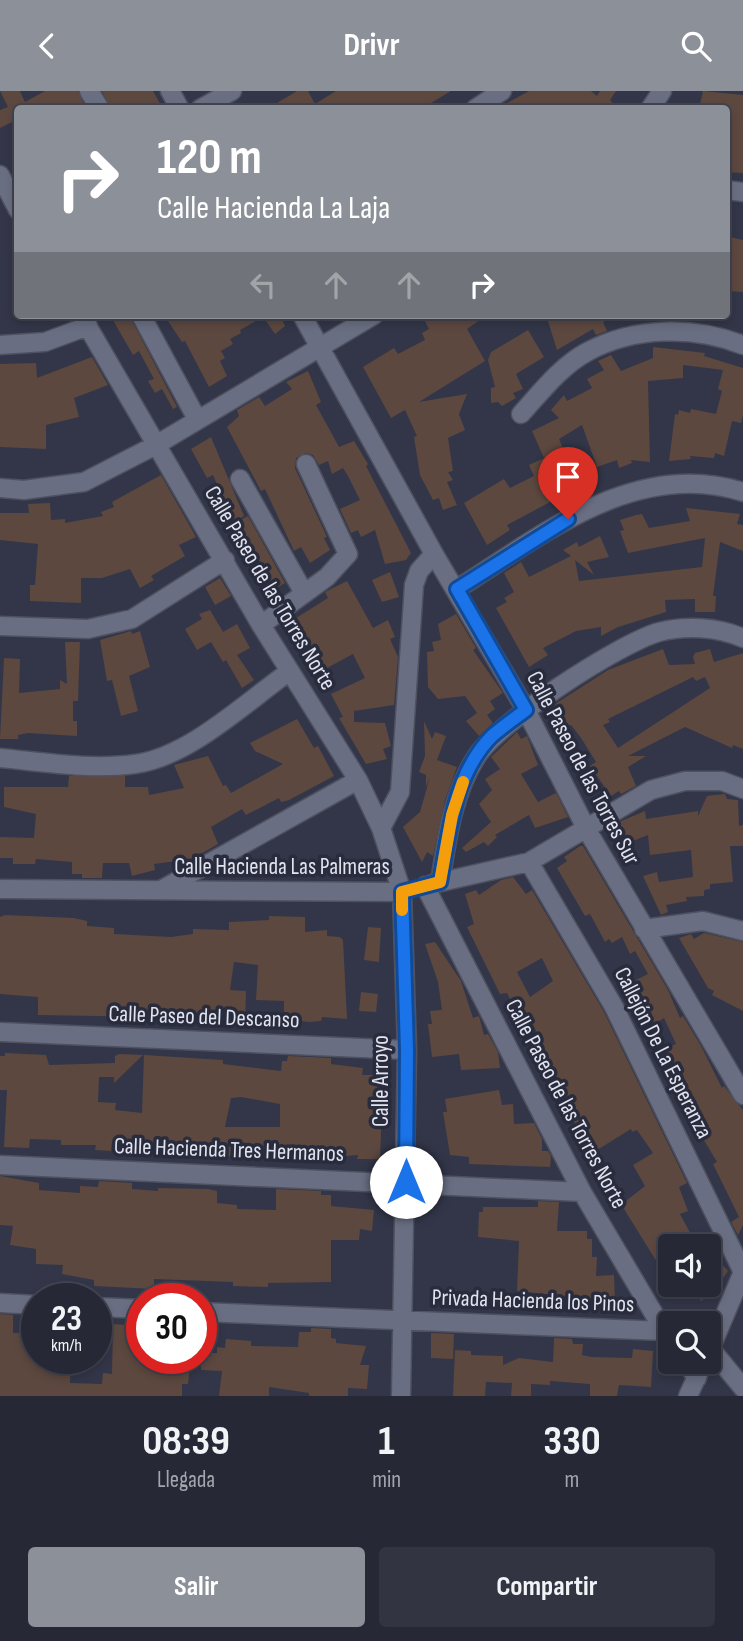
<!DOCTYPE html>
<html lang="es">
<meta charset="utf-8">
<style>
body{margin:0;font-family:"Sofia Sans Condensed",sans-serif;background:#323442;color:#f1f3f6;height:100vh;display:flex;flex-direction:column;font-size:26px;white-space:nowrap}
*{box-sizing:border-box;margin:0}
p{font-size:23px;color:#a4a6ad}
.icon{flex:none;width:38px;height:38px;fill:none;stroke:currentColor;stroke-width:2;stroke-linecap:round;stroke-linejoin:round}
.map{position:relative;height:1305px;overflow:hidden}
.sheet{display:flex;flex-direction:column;background:#262836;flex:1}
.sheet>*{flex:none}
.guide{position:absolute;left:14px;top:14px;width:716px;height:214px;border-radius:7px;box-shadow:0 4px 10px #0003,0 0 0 2px #424451;background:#8c9099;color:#fff;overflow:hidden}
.fabs{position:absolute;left:658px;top:1143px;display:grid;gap:14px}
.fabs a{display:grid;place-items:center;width:63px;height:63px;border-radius:7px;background:#262836;box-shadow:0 4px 10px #0003,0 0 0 2px #424451;font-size:35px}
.speed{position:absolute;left:21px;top:1192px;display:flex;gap:14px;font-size:35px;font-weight:700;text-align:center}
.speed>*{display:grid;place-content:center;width:91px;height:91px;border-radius:50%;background:#262836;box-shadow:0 4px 10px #0003,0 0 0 2px #424451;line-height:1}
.speed small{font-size:18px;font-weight:400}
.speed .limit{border:10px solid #d22;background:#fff;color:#111}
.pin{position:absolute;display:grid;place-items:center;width:60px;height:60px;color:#fff;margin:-72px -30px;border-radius:50% 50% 50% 0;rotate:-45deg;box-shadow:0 0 7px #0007}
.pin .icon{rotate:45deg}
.me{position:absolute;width:77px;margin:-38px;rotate:0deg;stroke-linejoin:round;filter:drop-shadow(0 0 5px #0008)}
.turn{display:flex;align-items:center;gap:24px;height:147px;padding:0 28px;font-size:32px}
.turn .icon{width:91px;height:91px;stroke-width:2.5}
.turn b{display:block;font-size:49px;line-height:60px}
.lanes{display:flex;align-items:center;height:66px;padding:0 28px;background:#0003;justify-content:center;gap:35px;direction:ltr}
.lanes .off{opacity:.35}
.eta{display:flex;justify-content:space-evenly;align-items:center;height:119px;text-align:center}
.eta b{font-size:42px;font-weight:700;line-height:49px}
.button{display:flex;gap:14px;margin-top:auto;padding:14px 28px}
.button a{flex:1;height:80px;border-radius:7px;background:#8c9099;color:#fff;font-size:28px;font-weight:700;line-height:80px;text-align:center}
.button a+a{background:#323442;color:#f1f3f6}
header{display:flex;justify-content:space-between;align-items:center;height:91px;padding:0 28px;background:#8c9099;color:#fff;font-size:32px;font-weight:700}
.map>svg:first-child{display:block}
.building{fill:#5c483f;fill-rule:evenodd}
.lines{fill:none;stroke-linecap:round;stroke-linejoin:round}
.minor-casing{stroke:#4e515f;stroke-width:21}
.tertiary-casing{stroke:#4e515f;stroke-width:21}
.minor{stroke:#696e82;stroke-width:18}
.tertiary{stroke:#696e82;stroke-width:18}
.route-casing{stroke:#114b97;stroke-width:18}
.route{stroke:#1a73e8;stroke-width:12}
.slow{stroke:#f59e0b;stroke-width:12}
.labels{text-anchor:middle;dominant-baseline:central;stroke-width:7;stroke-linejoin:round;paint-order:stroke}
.street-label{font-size:23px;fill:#e1e3ef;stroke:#282c3d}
</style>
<header><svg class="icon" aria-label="back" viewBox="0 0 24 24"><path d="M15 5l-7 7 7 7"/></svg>Drivr<svg class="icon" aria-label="search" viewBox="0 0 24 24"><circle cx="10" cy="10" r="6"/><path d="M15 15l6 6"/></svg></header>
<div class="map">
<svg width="743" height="1305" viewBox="0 0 743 1305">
<rect width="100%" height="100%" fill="#323648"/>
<path class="building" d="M0,0H20L25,11L45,0H78L86,18H18V28L0,37V19L8,16Z
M102,0H153L163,18H111Z
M297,0H308L315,13L336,0H451L421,18H267Z
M529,0H591L597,5L600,0H616L610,9L618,18H496Z
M703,0L743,4V82L726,81V18H699Z
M726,145L743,149V201L726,200Z
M110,224H129L177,316L173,318L162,298L155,302L148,290L154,288L139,260L133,264Z
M164,224H280L285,235L275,243L263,226L240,239L241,242L230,248L233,253L221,260L225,267L220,270L227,285L209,296L185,250L182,251Z
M431,224H487L467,238L485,270L419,311L467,303L459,323L465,339L448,347L453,380L448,381L453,389L447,391L457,414L443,419L439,407L433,409L420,384L414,346L417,345L405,319L391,327L363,276L394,257L398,263L425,249L422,242L429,238L424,228Z
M546,224H616L603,231L607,240L596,244L593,238L557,259Z
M528,239L544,266L516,283L523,298L513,302L516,307L502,315L498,311L491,312V297L495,296L488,269L491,261Z
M653,256L705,262L704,265L743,277V324L741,332L732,330L724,365L715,362L714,367L690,365L691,368L669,370L675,323L678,324L679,319L690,322L691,318L716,323L722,300L718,298L723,279L683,274V287L648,290L650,371L631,369L632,372L619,377L617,369L597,376L582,334L559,348L573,381L546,396L552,410L507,434L510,439L487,454L464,412L504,388L510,397L534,385L529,374L544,367L532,340L559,327L551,319L564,304L567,310L592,297L587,288L604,279L598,270L611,264L621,280L653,267Z
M92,266L108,294L74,307L79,326L46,334V358L0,356V273L36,272L37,287Z
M308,280L321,311L316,314L339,356L354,350L368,373L366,375L411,462L406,469L385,473L375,439L361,446L358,439L351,442L340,418L360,409L348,385L343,377L332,383L328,370L319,374L313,364L306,362L296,367L295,377L327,446L324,447L330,459L310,472L301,456L294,460L265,398L261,400L227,336L239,325L237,319L259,306L265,315L292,298L286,291Z
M211,346L244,425L234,432L213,384L207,387L191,358Z
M161,384L196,446L179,454L185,465L151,485L154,489L140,497L130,478L102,487H81V512L30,510V494H35L38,453L0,449V422H29L28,413L50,412L51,429L65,428V432L103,425L101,421L114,416L112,411Z
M686,417L740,423L737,433L743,434V460L720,451L713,505H716L715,521H695V508L665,509L666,521L618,536L601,545V536L576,540L543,557L548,564L529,576L496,517L507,511L504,507L514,501L504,482L521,471L529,486L571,465L563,459L577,451L579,456L600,445L609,466L587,471L594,484L575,469L579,490L702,476L705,447L628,462L620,440L624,439L620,429L636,424L642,423L649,437L690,430Z
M248,425L285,492L271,500L259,482L265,479L235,432Z
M390,481L399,506L382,511L372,489Z
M220,487L231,505L215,514L205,496Z
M347,490L373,537L388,529L395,546L390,548L398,566L394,614L354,620V631L385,632L391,655L383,658L387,668L366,673L339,627L343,626L331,603L365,587L353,563L327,577L325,573L313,579L288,532L328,507L325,501Z
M210,519L223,541L237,533L250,557L237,564L254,589L242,597L226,569L223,571L211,551L197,559L185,538L202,528L199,523Z
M456,523L476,557L473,559L503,602L490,610L495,618L487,624L493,632L479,645L466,630L477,622L465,605L438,608L428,596L427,561L434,560L432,551L441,549L438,533Z
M131,540L132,543L140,540L150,576L129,585L138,620L121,625L112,589L107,590L100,549Z
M65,551H80L78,610H73V630H77V645L28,642L18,644V648H0L4,567L20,568L19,602L60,598V589L67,593Z
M663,558L669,574L695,573L693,566L695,562L710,558L714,571L743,562V658L733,654L732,657L685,636L628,665H646L628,676L636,695L621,703L619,700L611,705L590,675L596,671L581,647L571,634L562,640L549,617L608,579ZM693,586L696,590L705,586L710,597L618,657L603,634L610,631L608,628Z
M297,628L314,657L318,655L334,685L289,709L281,711L279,707L246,724L242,718L211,736L218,753L192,768L154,773L155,779L132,785L129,772H103L102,787H82V783H72V771L36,768L35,773H13V767H0V746L34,747L36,723L4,716V696H68L69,685H125V696H148L149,704L184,697L174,674L208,665L223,695L226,694L231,702L283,673L255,660L250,652Z
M424,630L432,648L435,641L446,645L437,669L457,676L445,709L433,765L427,761L422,771L403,736L420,721L430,686L426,696V684L419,681L425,665Z
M517,641L521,648L527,645L538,674L521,683L538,711L556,702L568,726L535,737L529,724L495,744L497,746L488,755L484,751L466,761L462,757L491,731L479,713L492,699L485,688L500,678L491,666Z
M725,703L727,708L738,709L739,735L743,734V755H730L733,791L710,793V798L704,799V805L686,806L687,810L666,814L668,821L661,824L643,785L657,781L659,791L693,786L691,759L650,764L648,744L628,752L619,731L645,720L646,728L698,720V725L707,705Z
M580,755H583L668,899L680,927L683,925L701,955L722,997L724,995L743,1019V1134L738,1144L731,1131L739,1126L713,1073L717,1071L702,1046L699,1048L671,997L673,995L660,967V960L676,953L664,927L654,933L640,917L630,922L625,912L635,905L628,893L648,883L635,860L630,863L622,846L612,852L609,848L605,851L590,823L585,825L557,777L567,770L564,766Z
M513,786L526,803L532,799L604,921L687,1092L679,1096L688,1120L680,1123L693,1147L670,1155V1192L624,1118L627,1109L645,1095L633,1074L653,1062L637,1039L632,1041L631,1038L597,1059L586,1044L582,1046L558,1000L563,998L546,972L540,960L545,957L531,930L523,934L507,902L500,903L467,836L474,833L465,803L476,799L479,804L501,789ZM542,867L553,890L530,906L517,881Z
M5,824L74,827L87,830V835L114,837V843L171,846L193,843V838L229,839V831L269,829V825L305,826V841L327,839V845L340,846L343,849L347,928L322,926L321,930L309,931L284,928V910L256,909L258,874L234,871L230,899L246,900L245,930L155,923V926L38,924V906L0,903V826Z
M368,836L381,837L379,871L364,869Z
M704,842L743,851V920L712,904L714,900L708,897L679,847L691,843L694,848Z
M435,851L461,890L473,927L479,925L484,944L488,943L498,961L500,977L461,979L459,963L432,966L428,933H432L430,920L442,919L438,891L425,853Z
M361,901L378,903L376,921L359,920Z
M5,962L46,964L49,974L115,972V965L119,963L143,964L114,992V986H99L98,1011L116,1012L115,1019L142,1022L144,964L223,969V973L281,980L282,970H287L288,965L331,967V973L363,977L362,984H379L380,1018H382L380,1068H357L358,1064L304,1068L160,1063V1055L112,1054L111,1060L95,1059L96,1054H61V1049L30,1048L29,1057L4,1056L7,999H0V965H5ZM241,1006L280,1013V1036H225L231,1007Z
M499,999L502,1014L513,1013L514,1033L534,1032L542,1048V1060H548L551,1065L550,1076L469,1073V1066L450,1064L443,1021H447L445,1008Z
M0,1085L39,1092V1099L80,1102V1095L98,1096L99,1090L132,1092V1098L158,1100V1097L208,1098L217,1100V1112L237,1114V1118L276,1119V1098L321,1100V1104H331V1115L374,1119L372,1140L360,1138L359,1149H331V1191L268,1192V1196L233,1195V1191L154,1188V1198L94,1195V1189L62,1183L63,1174L36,1173V1158L10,1154L13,1135L0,1134Z
M538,1110L559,1111L557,1140H587V1148H592V1166H597L596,1185L614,1184L615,1213L575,1212V1206L517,1200L519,1150L478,1146L479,1121H483V1116H538Z
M709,1159L728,1180L709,1207V1204L701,1210L692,1194H709Z
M0,1223L13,1224V1242H37V1267H71L70,1292L102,1293L103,1282L112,1283L113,1233L142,1235V1267H191L188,1293H182V1305H0Z
M311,1237L331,1238V1247L336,1248V1252L366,1255L360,1274H369L367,1298L348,1297V1305H309V1302L269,1296V1305H219L222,1280L201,1279V1262H217V1256L225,1257L226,1248L251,1250V1255L298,1256L299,1241H311Z
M431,1242L454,1243L453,1268L431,1267Z
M554,1247L572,1248L573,1253H583L582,1264L591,1266L632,1267L633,1258L653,1260L651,1296L619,1294L617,1305H590V1293L550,1290V1294L531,1293V1305H511L512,1292L486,1291L485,1305H453L455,1259L471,1260V1264L503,1265V1274L519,1267L553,1271Z"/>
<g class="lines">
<g class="minor-casing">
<path id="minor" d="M89,0L100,18
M170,0L180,18
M200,18L232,0
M475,18L502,0
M650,18L662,0
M0,84L18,119
M726,99L743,101
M81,224L261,534L358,689L381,737L402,801L407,959L401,1305
M141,224L197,328
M302,224L434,463L526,619L587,739L743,1004
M0,254L45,251L88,235
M521,323C541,301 561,275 587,261C635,235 694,235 743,254
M240,388L304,502
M0,397L24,399L84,391L156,354L374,224
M457,498C542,444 636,367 743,401
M261,534L327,486L348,463L306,373
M0,535L88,538L132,528L225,469
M0,667C43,671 91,679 135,673C189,666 246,611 290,580
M381,737L400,701L414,494L419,480L434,463
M529,771L614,916L743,1181
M440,791C447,749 452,705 475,668C496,632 618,553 659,541C685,534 718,536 743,547
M432,793L529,771L651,699L685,690H722L743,698
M425,795L582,1101L670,1250
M161,799L358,689
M644,838L703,830L743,840
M0,941L407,959
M0,1074L582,1101
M0,1212L37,1214
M96,1216L142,1218
M201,1221L663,1240
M710,1257L743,1297
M685,1270L697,1287"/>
</g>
<g class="tertiary-casing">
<path id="tertiary" d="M0,798L402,801
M709,1261L743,1181
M688,1305L704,1270"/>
</g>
<use href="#minor" class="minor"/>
<use href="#tertiary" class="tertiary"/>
</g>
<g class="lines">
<g class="route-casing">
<path id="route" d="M406,1091L407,959L402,801L440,791C449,742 454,683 492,645C502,636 515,627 526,619L457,498L568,428"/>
</g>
<use href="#route" class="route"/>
<path class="slow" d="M402,819V801L440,791L452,724L463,691"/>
</g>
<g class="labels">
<g class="street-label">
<text transform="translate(270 497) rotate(59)">Calle Paseo de las Torres Norte</text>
<text transform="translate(583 677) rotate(62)">Calle Paseo de las Torres Sur</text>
<text x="282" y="776">Calle Hacienda Las Palmeras</text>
<text transform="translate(204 926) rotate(2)">Calle Paseo del Descanso</text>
<text transform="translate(663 962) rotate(63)">Callejón De La Esperanza</text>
<text transform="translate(381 990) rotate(-90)">Calle Arroyo</text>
<text transform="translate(566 1013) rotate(62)">Calle Paseo de las Torres Norte</text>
<text transform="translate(229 1059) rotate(2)">Calle Hacienda Tres Hermanos</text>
<text transform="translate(533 1210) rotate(2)">Privada Hacienda los Pinos</text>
</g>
</g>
</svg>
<div class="fabs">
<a><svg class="icon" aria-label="sound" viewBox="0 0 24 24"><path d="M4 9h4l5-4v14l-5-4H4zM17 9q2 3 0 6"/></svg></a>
<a><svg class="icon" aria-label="search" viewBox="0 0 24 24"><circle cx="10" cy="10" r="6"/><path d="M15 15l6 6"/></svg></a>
</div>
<div class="speed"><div>23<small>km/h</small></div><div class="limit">30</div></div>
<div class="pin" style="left:568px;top:428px;background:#d93025"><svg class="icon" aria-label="arrive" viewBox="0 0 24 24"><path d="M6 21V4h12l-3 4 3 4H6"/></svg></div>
<svg class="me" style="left:406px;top:1091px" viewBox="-20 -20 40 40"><circle r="19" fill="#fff"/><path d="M0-13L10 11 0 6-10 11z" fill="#1a73e8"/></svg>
<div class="guide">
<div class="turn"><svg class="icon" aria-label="right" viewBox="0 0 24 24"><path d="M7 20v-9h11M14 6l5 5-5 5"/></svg><div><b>120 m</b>Calle Hacienda La Laja</div></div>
<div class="lanes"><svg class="icon off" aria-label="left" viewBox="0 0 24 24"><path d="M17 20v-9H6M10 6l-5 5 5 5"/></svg><svg class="icon off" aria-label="ahead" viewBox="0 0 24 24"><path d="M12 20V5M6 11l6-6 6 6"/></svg><svg class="icon off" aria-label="ahead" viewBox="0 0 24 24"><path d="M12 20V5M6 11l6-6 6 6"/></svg><svg class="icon" aria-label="right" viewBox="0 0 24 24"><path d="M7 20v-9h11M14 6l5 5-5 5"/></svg></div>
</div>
</div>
<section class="sheet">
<div class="eta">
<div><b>08:39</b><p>Llegada</p></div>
<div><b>1</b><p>min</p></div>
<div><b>330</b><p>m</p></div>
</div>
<div class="button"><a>Salir</a><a>Compartir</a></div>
</section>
